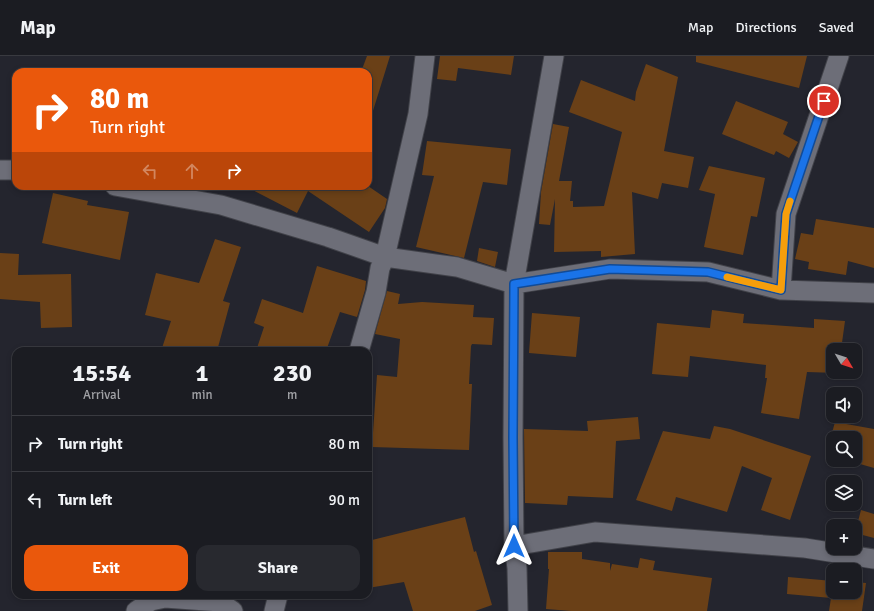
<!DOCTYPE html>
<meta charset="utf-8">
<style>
body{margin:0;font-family:Signika,sans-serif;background:#28292f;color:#f1f3f6;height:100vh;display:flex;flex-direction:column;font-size:15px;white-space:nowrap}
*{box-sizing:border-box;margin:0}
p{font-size:13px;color:#a0a1a5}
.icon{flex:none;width:22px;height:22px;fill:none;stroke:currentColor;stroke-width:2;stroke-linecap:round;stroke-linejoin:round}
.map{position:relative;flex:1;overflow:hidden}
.side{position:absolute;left:12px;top:291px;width:360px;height:252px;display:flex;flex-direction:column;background:#1b1c22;border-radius:12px;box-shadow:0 2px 6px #0003,0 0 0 1px #393a40}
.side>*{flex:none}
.banner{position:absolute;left:12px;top:12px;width:360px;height:122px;border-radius:12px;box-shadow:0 2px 6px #0003,0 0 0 1px #393a40;background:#ea580c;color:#fff;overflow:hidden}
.needle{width:26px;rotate:129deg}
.buttons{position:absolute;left:826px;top:287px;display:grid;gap:8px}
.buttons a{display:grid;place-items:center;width:36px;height:36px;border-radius:8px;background:#1b1c22;box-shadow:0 2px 6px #0003,0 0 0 1px #393a40;font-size:20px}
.pin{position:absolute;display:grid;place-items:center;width:34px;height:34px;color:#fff;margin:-17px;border:2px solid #fff;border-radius:50%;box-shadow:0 1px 4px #0007}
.me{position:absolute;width:44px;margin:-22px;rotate:0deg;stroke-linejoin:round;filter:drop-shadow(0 0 3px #0008)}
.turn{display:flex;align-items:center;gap:14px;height:84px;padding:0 12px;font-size:18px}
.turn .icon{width:52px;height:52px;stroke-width:2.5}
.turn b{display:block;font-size:28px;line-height:34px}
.lanes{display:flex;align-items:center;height:38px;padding:0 12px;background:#0003;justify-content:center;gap:20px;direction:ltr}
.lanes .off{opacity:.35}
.eta{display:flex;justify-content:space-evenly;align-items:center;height:68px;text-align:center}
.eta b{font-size:24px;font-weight:700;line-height:28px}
.primary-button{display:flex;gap:8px;margin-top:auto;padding:8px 12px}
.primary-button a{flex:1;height:46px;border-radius:12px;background:#ea580c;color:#fff;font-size:16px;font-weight:700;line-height:46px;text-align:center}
.primary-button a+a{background:#28292f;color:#f1f3f6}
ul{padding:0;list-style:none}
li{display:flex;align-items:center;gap:12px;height:56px;padding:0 12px;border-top:1px solid #393a40}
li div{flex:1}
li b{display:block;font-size:15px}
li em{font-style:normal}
header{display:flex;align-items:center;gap:24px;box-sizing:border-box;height:56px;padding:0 20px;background:#1b1c22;border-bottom:1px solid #393a40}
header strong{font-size:19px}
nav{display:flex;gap:22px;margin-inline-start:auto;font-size:14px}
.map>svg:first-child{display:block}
.building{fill:#6a4017}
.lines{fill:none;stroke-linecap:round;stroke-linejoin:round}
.minor-casing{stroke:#414249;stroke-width:21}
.minor{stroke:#6d6e78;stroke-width:19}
.route-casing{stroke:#114b97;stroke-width:10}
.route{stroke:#1a73e8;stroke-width:7}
.slow{stroke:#f59e0b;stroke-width:7}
</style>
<header>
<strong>Map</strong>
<nav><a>Map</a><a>Directions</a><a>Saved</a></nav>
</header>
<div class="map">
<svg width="874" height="555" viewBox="0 0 874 555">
<rect width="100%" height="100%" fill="#24252e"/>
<path class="building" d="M367,0H390L372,58L368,57V16H361Z
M440,0H514L511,19L458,12L456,25L437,23Z
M696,0H807L799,32L696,6Z
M646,8L678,21L664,95L694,101L688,132L662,127L658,143L632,136L635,198L601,201V195L554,196L555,143L550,169L539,168L541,136L553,68L569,71L559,125H572L570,145H573V151L604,150L622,76L569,56L581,24L635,45L636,36Z
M736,45L788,66L783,78L798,86L789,102L776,95L774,99L722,78Z
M427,85L511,93L507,129L483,126L464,202L416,191L434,120L422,119Z
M709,110L765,122L757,161L751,160L743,199L704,191L715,138L699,134Z
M245,130H368L387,143L385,152L369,176L308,135L297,157Z
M53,137L88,145L87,149L129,156L120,204L42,187Z
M816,163L874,172V212L848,205L846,219L808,213L809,206L795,203L801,177L813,179Z
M215,183L241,191L223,245L230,247L217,295H161L171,265L145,259L156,217L199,227Z
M479,192L498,196L495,211L477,205Z
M0,197L19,198L18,219L71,218L72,271L41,272L40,246L0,243Z
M317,210L366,225L365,234L357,261L340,256L326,295H256L264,271L254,267L262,243L303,257Z
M387,235L400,238L398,248L422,246L474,249L473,261L494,262L492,289L472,288L471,290L469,328H472L469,394L372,391L377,319L397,321L400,283L375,278Z
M712,254L744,258L743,267L814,272V263L845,265L841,294H833V316L838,317L807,316L799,363L761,357L767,322H765L766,309L690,300L688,321L652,318L657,267L710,272Z
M532,257L580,261L576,301L529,297Z
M638,361L640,383L616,385L613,442L568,440L567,449L525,447L524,373L588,375L587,365Z
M835,366L874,373V412L846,404H855V382H833V401L826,399Z
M714,370L730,373L811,400L790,464L761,454L772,422L742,410L727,456L676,441L672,455L636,444L663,375L710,383Z
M861,454L874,458V482L855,477Z
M465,461L474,496L476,495L492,549L475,555H413L404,526L368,532V485Z
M548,496H582V503L610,507V515L612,508L638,512L640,502L655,505L653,514L712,522L707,555H571L546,553L549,513H548Z
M788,521L833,525V536H855V526L866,527L862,555H829L831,542L787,538Z"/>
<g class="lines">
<g class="minor-casing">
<path id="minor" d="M0,114H16
M115,130L221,149L328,181L385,201L457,211L514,228L610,213L708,216L781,234L874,237
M781,234L786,158L839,0
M359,295L376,236L380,212L385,201L418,58L425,0
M514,490L595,476L805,492L874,503
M136,555L151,545L165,542L220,546L233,555
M274,555L278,539
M518,555L517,512L514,490L513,381L514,228L554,0"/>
</g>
<use href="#minor" class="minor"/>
</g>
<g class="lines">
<g class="route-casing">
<path id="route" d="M514,490L513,381L514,228L610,213L708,216L781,234L786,158L824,45"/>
</g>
<use href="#route" class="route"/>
<path class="slow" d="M727,221L781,234L786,158L790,145"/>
</g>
</svg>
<div class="buttons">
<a><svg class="needle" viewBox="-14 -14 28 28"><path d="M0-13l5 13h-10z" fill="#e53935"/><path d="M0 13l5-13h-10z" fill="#a0a1a5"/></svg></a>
<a><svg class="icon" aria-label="sound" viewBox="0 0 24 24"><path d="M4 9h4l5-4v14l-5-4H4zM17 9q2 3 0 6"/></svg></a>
<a><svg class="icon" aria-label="search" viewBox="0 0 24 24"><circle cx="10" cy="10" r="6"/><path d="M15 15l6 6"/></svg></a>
<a><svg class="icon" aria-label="layers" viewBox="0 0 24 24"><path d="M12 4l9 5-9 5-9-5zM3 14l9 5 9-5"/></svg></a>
<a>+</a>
<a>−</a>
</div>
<div class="pin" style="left:824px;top:45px;background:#d93025"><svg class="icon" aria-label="arrive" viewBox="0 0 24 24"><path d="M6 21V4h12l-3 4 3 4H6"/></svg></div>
<svg class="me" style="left:514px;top:490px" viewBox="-20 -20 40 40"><path d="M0-17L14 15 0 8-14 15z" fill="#1a73e8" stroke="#fff" stroke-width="4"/></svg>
<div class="banner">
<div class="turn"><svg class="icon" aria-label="right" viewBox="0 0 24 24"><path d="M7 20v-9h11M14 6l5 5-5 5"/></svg><div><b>80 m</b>Turn right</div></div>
<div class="lanes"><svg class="icon off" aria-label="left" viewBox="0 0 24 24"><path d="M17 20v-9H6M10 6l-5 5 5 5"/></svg><svg class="icon off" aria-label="ahead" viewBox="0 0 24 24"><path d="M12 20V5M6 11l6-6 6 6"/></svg><svg class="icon" aria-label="right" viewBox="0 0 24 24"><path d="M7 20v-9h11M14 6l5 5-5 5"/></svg></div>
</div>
<section class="side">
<div class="eta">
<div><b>15:54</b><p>Arrival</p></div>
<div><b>1</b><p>min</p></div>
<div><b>230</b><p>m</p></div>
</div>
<ul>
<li><svg class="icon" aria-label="right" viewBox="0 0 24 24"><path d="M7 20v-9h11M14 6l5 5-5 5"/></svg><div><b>Turn right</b></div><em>80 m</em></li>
<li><svg class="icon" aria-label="left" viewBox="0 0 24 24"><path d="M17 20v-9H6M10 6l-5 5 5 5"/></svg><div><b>Turn left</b></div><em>90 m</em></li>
</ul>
<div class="primary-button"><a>Exit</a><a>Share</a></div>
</section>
</div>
